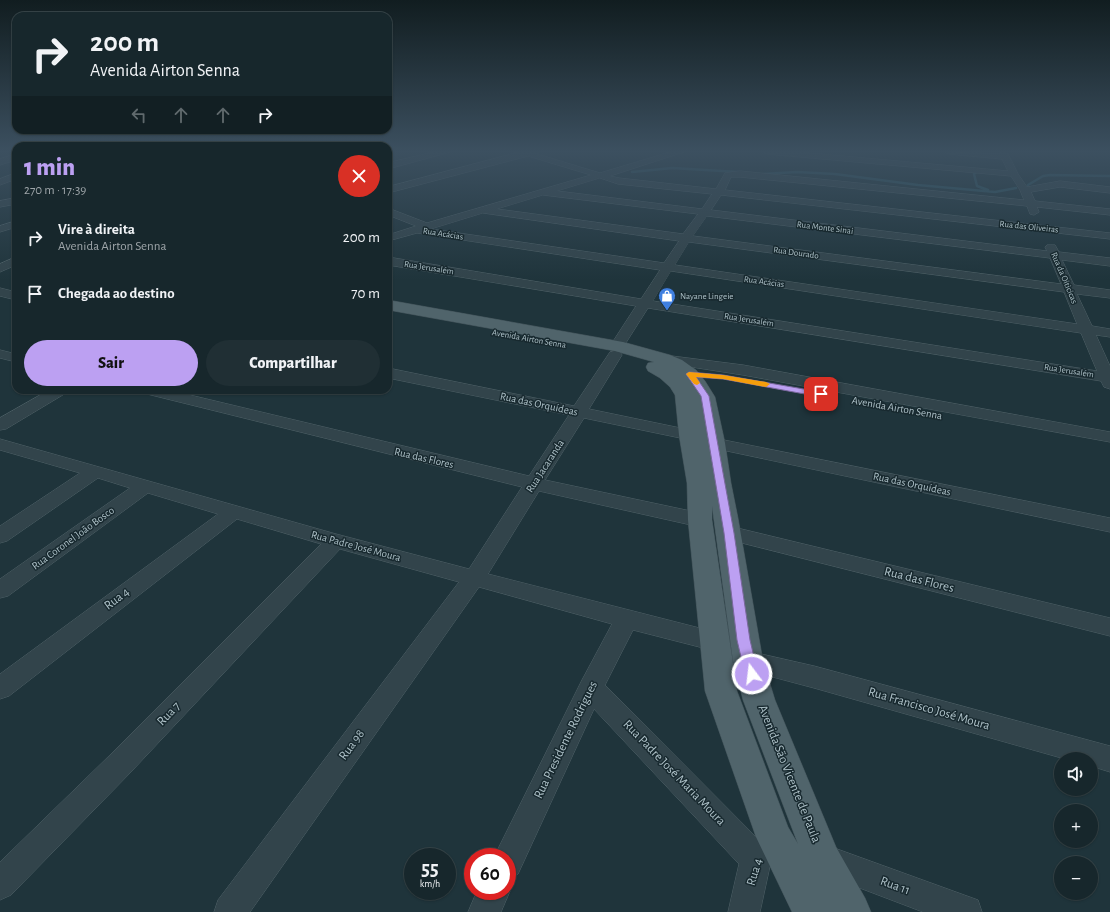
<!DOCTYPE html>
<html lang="pt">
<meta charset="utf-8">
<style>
body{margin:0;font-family:"Alegreya Sans",sans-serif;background:#202f34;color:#f1f3f6;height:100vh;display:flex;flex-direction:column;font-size:15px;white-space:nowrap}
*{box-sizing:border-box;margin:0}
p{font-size:13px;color:#9ea5a9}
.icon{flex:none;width:22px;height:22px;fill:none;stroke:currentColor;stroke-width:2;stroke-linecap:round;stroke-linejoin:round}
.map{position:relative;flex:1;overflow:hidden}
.details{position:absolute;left:12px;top:142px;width:380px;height:252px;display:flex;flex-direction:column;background:#17272c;border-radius:12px;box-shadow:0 1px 3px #0004,0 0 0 1px #364448}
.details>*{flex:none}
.banner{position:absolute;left:12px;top:12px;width:380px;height:122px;border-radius:12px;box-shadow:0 1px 3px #0004,0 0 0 1px #364448;background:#17272c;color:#f1f3f6;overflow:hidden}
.controls{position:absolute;left:1054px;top:752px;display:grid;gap:8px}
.controls a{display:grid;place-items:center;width:44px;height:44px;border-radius:50%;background:#17272c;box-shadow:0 1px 3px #0004,0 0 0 1px #364448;font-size:20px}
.speed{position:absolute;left:404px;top:848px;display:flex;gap:8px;font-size:20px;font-weight:700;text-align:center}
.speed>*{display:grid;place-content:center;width:52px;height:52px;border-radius:50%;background:#17272c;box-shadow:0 1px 3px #0004,0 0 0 1px #364448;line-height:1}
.speed small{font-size:10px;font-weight:400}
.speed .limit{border:6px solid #d22;background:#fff;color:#111}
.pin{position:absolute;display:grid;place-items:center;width:34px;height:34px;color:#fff;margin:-17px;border-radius:8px;box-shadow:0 2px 6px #0006}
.me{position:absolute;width:44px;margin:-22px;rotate:345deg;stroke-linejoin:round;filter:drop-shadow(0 0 3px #0008)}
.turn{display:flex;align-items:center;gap:14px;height:84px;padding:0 12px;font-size:18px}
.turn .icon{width:52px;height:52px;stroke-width:2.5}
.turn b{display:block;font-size:28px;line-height:34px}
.lanes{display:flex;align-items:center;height:38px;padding:0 12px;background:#0003;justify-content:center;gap:20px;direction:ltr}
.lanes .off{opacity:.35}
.round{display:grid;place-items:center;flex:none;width:42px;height:42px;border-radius:21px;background:#202f34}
.summary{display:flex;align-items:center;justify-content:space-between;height:68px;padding:0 12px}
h1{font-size:24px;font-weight:800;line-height:30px;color:#bca0f2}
.action{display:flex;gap:8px;margin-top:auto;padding:8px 12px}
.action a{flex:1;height:46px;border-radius:24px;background:#bca0f2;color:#111;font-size:16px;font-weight:800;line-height:46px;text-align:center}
.action a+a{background:#202f34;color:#f1f3f6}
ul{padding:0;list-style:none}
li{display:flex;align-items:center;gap:12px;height:56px;padding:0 12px}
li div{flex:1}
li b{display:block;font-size:15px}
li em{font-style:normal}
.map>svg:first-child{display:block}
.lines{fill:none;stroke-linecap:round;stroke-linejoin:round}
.stream{stroke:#2e5562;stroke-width:2.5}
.minor-casing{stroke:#506268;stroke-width:1}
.major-casing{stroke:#3f5057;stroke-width:1}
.minor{fill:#32444b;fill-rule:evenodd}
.major{fill:#50646b;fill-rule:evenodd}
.route{fill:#bca0f2;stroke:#7a689d}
.slow{fill:#f59e0b}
.labels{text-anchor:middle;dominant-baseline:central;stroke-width:3;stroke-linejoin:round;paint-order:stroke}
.far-street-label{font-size:9px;fill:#adc0c7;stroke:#18292f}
.far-poi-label{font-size:9px;fill:#adc0c7;stroke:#18292f;text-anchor:start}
.street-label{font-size:11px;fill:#adc0c7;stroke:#18292f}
.near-street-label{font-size:13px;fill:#adc0c7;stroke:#18292f}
</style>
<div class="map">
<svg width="1110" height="912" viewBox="0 0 1110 912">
<rect width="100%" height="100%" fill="#1f343b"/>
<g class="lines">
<path class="stream" d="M632,172L672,168L739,172
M976,172L974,174L977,186L988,190
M763,174L797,172L835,174L918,185L995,192L1016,188
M1028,185L1043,176L1050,175L1110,176"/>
<g class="minor-casing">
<path id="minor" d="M434,152H450L388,169V163Z
M519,152H538L537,154L600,173L670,152H684L610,176L619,178L716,189L725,173L740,171L1024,200L1020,190L1011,176L767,154L763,152H798L1008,171L1002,159L949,154L945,152L1000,154L999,152H1007L1018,174L1027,187L1060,181L1110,187V193L1060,187L1031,192L1035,201L1110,209V215L1037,207L1039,212L1034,215L1030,214L1027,206L740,177H731L725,190L1110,233V239L721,195L711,210L1047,251L1045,247L1047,245H1055L1059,252L1110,258V266L1062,260L1074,285L1110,290V298L1077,294L1092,326L1110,329V337L1096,335L1110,366V389L1104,387L1101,381L648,308L622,349L617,350L612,349L610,346L636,306L388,265V257L641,299L660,270L417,233L388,241V235L416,226L388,215V208L427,223L591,175L528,156L388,193V187ZM600,178L618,184L712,194L702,209L557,191ZM543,195L698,214L683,234L497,209ZM483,213L679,241L664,263L431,229ZM707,216L1050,258L1061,284L693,236ZM689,242L1064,292L1077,324L675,265ZM671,271L1081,333L1097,371L653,301Z
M16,154V160L0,165V159Z
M16,173V179L0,185V179Z
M16,198V204L0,207V201Z
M16,221V227L0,232V226Z
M16,257V265L0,272V264Z
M0,288L16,292V300L0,296Z
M0,350L16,354V362L0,358Z
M615,351L620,352L622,355L589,409L690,430L696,431L699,435L696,439L690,440L584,418L545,480L700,513L707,515L710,520L707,525L700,527L539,491L488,574L723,634L727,641L723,648L715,651L633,630L605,685L756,837L763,835L774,839L778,850L770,866L760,912H728L739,864L594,709L518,874L507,879V857H494L582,680L612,624L479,587L250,912H214L218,900L459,582L340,549L130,773L11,895L0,900V862L110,755L321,544L237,519L9,696L0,699V674L218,514L148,493L8,596L0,598V579L130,488L98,478L7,541L0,543V526L80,473L0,450V439L336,534L469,569L522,487L143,393L141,390H169L529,476L569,415L388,378V368L574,406L610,352Z
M664,355L743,365L1110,432V442L743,375L659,362L657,359L659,356Z
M49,390H68L66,393L6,429L0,430V418Z
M714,438L1110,518V532L708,447L705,443L708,439Z
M729,526L1110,618V636L722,538L719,533L722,528Z
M748,651L814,666L1110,746V772L1091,766V759H1065L814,688L739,668L736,661L739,654Z
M826,845L978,900L982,912H923L815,871L811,860L815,849Z
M507,884L510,891L501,912H468L477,891H507Z"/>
</g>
<g class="major-casing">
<path id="major" d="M388,300L623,342L670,355L682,360L696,370L705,381L715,397L725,443L731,483L738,518L763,661L775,700L836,847L865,898L871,912H792L756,837L705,691L688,520L687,483L679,435L675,395L670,387L660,378L648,371L646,367L648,363L654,362L615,351L388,310ZM712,506L733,661L743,700L798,844L788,827L737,691L712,520Z"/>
</g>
<use href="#minor" class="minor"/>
<use href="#major" class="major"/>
</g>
<linearGradient id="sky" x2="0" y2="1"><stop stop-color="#111d20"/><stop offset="0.54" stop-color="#3c5060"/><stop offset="1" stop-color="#3c5060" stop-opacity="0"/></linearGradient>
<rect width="1110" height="280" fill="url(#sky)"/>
<path class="route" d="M689,372L723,375L821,392L825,394L821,397L723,379L696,377L709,396L734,533L750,640L758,674L756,678L752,679L747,678L745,674L737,640L724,533L701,396L686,374Z"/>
<path class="slow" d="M689,372L723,375L766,382L770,384L766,387L723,379L696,377L700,383L697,385L694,384L686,374Z"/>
<defs>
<g id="shop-pin" transform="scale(0.9)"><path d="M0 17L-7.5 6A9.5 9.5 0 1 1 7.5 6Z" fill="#3f7fe0" stroke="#18292f"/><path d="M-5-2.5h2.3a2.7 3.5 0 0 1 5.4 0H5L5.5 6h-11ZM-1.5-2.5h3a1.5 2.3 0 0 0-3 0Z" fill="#fff"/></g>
</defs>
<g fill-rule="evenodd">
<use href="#shop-pin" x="667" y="296"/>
</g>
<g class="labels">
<g class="far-street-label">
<text transform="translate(1029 227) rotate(6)">Rua das Oliveiras</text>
<text transform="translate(825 228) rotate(7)">Rua Monte Sinai</text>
<text transform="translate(443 234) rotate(9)">Rua Acácias</text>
<text transform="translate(796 253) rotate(8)">Rua Dourado</text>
<text transform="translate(429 268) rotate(9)">Rua Jerusalém</text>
<text transform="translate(1064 278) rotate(67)">Rua da Oiticicas</text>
<text transform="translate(764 282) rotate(8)">Rua Acácias</text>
<text transform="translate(749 320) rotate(9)">Rua Jerusalém</text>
<text transform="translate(529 339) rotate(10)">Avenida Airton Senna</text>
<text transform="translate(1069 371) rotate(9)">Rua Jerusalém</text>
</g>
<g class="far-poi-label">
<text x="680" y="296">Nayane Lingeie</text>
</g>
<g class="street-label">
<text transform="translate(539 404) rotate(12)">Rua das Orquídeas</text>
<text transform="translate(897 408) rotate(10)">Avenida Airton Senna</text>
<text transform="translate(424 458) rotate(13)">Rua das Flores</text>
<text transform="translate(545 466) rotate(-57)">Rua Jacaranda</text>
<text transform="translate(912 484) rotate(12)">Rua das Orquídeas</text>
<text transform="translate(73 538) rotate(-36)">Rua Coronel João Bosco</text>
<text transform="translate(356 546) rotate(15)">Rua Padre José Moura</text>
</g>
<g class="near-street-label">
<text transform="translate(919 580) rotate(14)">Rua das Flores</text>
<text transform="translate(117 599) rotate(-37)">Rua 4</text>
<text transform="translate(929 709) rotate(16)">Rua Francisco José Moura</text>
<text transform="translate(169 714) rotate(-46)">Rua 7</text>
<text transform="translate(566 740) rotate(-64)">Rua Presidente Rodrigues</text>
<text transform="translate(352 745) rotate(-54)">Rua 98</text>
<text transform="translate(674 773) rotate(46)">Rua Padre José Maria Moura</text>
<text transform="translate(789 774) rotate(68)">Avenida São Vicente de Paula</text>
<text transform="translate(755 872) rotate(-73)">Rua 4</text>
<text transform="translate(895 886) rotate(20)">Rua 11</text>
</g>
</g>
</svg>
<div class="controls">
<a><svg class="icon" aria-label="sound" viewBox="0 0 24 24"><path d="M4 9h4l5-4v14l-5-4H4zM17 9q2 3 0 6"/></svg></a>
<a>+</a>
<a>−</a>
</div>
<div class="speed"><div>55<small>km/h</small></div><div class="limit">60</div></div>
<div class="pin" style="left:821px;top:394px;background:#d93025"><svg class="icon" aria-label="arrive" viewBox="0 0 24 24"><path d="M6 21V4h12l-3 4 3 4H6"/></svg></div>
<svg class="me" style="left:752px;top:674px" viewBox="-20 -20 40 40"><circle r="17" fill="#bca0f2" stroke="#fff" stroke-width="3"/><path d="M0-11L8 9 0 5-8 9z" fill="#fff"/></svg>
<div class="banner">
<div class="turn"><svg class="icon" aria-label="right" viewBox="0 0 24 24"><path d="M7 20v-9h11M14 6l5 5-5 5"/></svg><div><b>200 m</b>Avenida Airton Senna</div></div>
<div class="lanes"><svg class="icon off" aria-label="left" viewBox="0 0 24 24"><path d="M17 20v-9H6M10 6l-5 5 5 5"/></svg><svg class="icon off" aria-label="ahead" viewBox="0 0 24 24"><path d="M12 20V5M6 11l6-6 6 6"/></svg><svg class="icon off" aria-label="ahead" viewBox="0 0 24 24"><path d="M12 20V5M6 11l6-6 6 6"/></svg><svg class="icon" aria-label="right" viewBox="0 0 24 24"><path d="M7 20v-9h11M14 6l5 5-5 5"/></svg></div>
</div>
<section class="details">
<div class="summary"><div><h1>1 min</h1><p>270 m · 17:39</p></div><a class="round" style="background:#d93025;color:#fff"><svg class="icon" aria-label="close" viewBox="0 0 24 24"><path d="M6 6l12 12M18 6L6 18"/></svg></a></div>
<ul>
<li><svg class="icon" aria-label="right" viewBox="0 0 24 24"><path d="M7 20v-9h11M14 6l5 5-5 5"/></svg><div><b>Vire à direita</b><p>Avenida Airton Senna</p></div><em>200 m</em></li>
<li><svg class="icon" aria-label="arrive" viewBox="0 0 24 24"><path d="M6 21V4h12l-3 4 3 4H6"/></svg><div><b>Chegada ao destino</b></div><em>70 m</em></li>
</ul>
<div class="action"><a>Sair</a><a>Compartilhar</a></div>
</section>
</div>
